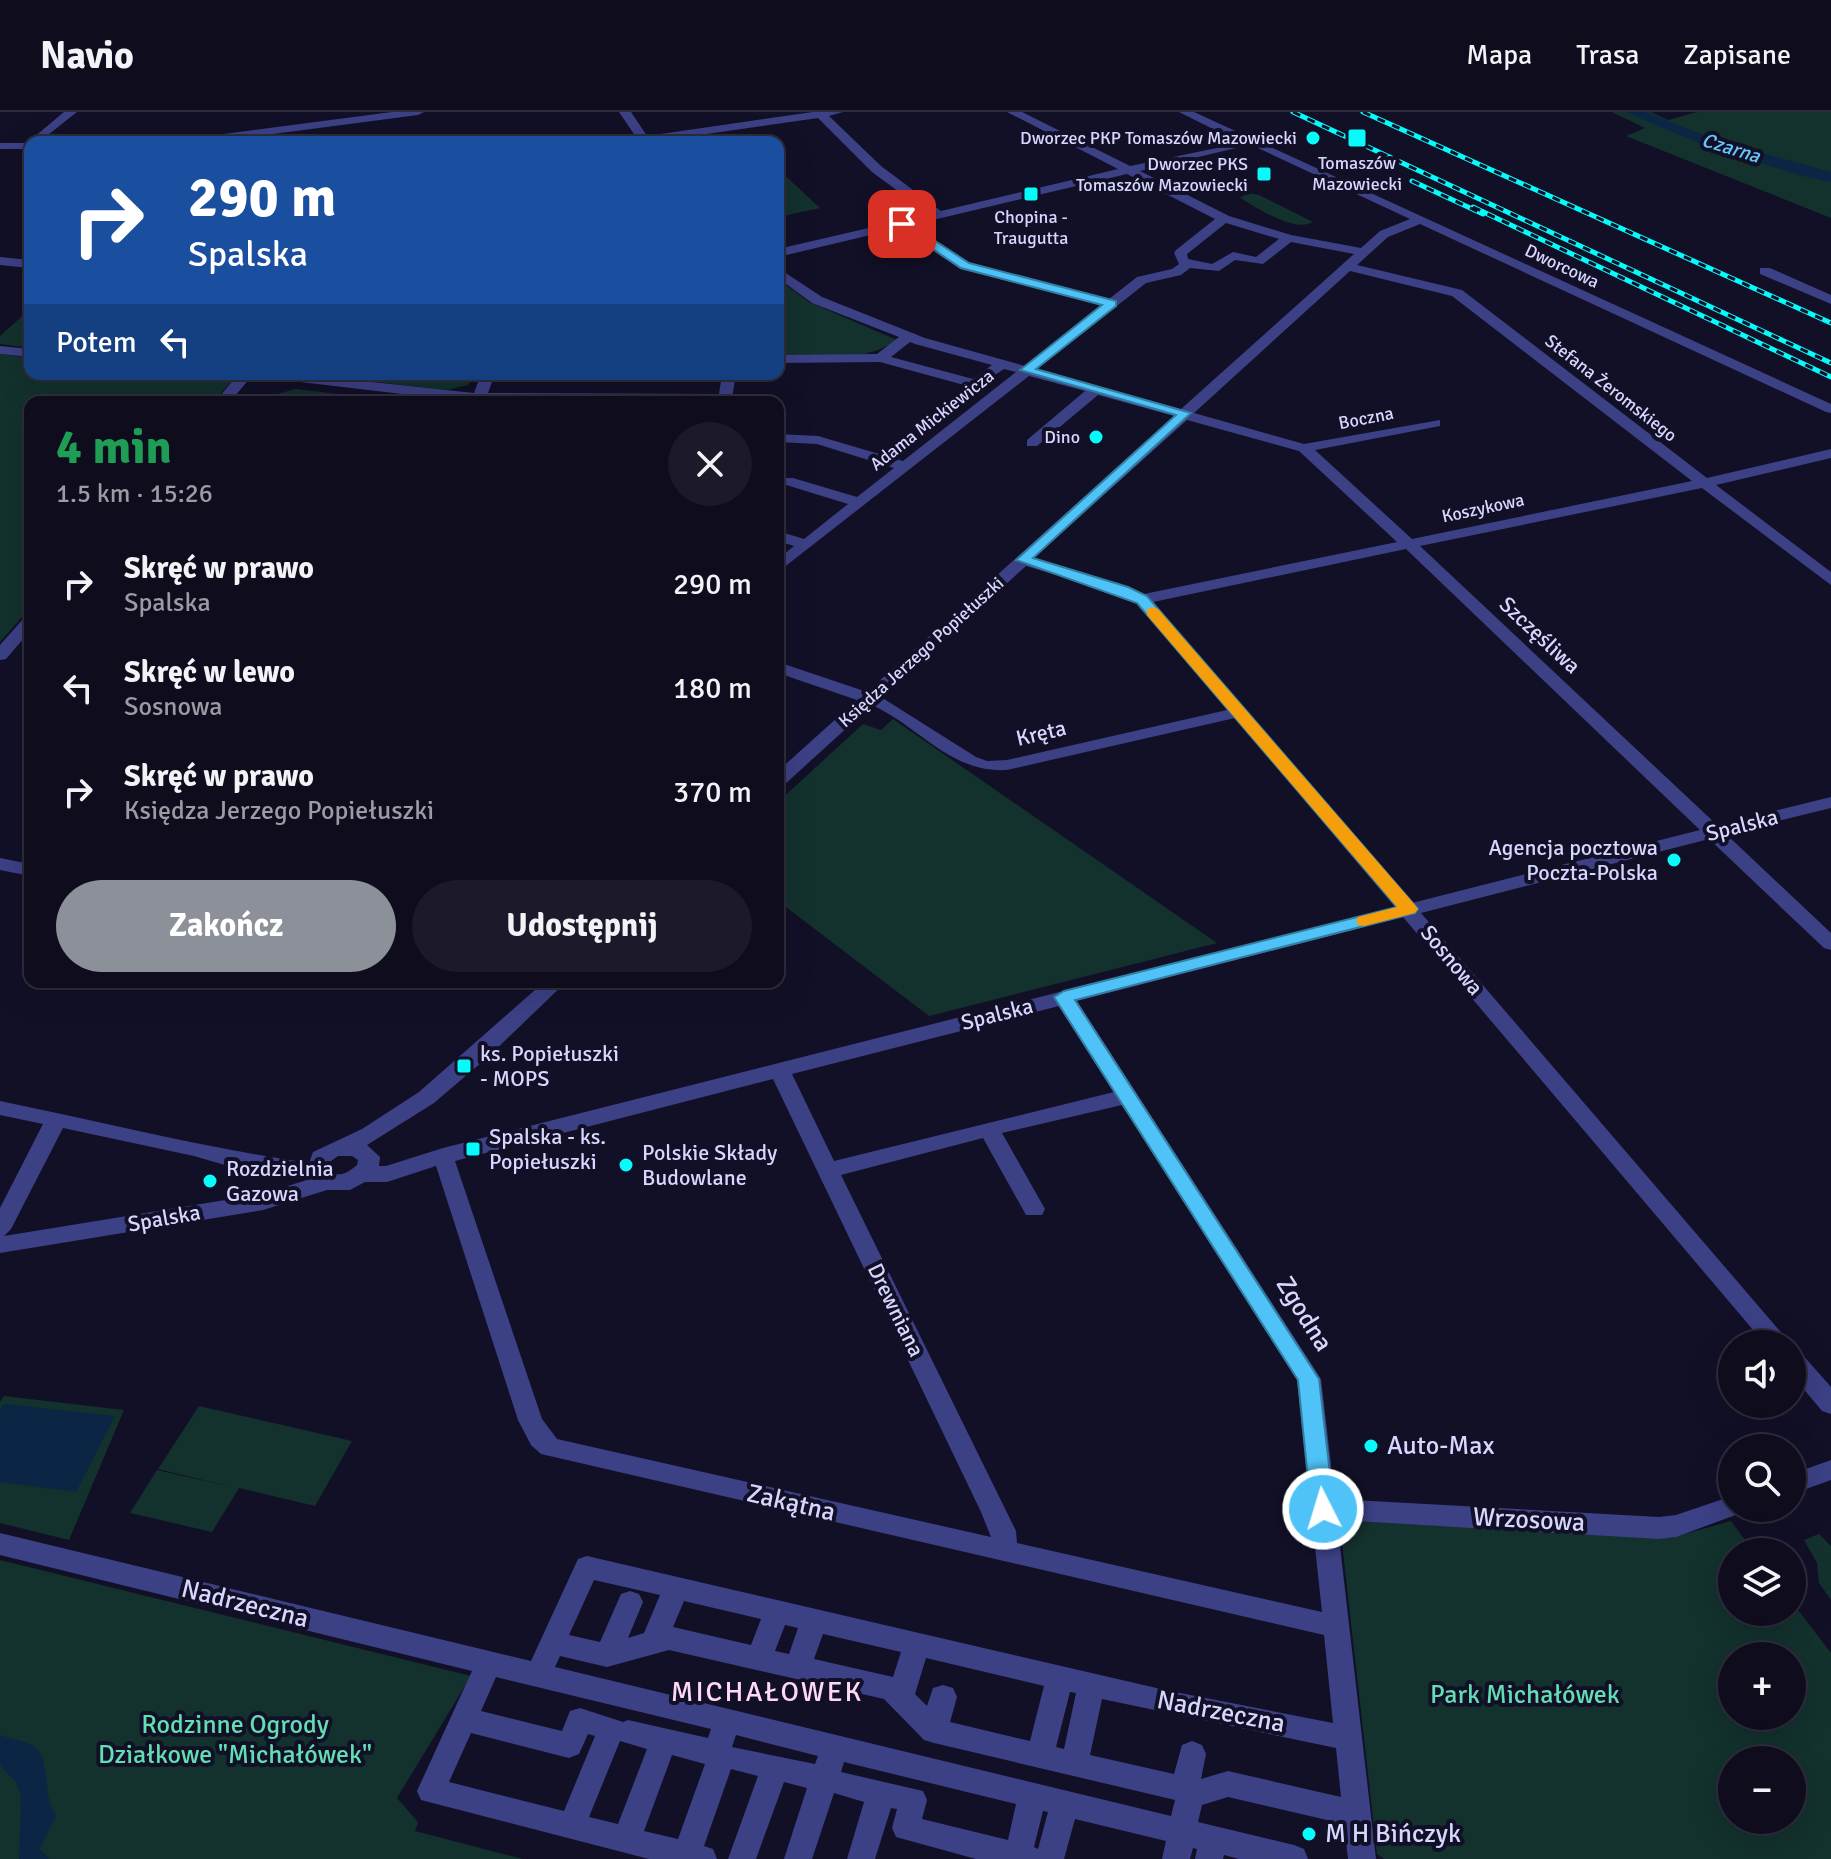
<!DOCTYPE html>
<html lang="pl">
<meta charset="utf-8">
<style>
body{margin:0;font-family:Signika,sans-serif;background:#1c1a2a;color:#f1f3f6;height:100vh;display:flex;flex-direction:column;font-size:30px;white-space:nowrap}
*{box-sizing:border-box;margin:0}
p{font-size:26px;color:#9b9ba4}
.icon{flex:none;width:44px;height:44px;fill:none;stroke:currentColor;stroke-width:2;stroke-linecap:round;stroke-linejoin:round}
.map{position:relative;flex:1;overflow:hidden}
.panel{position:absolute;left:24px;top:284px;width:760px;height:592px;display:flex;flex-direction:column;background:#0e0c1d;border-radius:16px;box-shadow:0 8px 32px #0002,0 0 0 2px #2e2c3b}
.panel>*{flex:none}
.top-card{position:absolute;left:24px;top:24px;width:760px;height:244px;border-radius:16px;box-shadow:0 8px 32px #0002,0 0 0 2px #2e2c3b;background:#1a4fa0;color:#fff;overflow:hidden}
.controls{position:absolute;left:1718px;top:1218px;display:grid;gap:16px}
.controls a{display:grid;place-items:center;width:88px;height:88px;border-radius:50%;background:#0e0c1d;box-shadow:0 8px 32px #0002,0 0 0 2px #2e2c3b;font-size:40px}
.pin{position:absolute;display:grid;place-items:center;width:68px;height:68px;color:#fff;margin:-34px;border-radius:16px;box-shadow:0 4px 12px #0006}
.me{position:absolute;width:88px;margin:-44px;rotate:355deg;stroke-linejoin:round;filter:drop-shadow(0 0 6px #0008)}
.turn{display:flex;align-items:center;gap:28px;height:168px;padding:0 32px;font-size:36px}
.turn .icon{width:104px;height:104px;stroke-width:2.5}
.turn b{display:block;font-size:56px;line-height:68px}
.then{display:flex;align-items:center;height:76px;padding:0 32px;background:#0003;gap:16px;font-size:30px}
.round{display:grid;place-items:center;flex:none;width:84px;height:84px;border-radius:42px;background:#1c1a2a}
.headline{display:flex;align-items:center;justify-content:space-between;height:136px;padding:0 32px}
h1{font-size:48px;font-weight:700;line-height:60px;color:#1e9e55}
.action{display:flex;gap:16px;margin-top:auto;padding:16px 32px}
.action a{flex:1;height:92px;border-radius:48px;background:#8c9099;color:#fff;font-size:32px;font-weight:700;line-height:92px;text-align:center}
.action a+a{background:#1c1a2a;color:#f1f3f6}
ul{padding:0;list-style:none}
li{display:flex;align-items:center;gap:24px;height:104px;padding:0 32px}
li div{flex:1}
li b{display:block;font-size:30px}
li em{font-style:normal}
header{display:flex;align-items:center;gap:48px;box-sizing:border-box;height:112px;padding:0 40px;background:#0e0c1d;border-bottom:2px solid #2e2c3b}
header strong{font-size:38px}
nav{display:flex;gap:44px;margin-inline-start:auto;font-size:28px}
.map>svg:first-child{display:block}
.green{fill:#13312d;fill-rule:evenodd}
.water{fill:#0b2644}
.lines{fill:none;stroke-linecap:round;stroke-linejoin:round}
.river{fill:#0b2644;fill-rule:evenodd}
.minor{fill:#3c4085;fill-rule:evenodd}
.rail-casing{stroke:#06fbfb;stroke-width:5}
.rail{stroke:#121027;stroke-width:3;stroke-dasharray:8;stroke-linecap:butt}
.route{fill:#4fc3f7;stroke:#337fa1;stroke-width:2}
.slow{fill:#f59e0b}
.poi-dot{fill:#06fbfb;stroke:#121027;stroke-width:3}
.labels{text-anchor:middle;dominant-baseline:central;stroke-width:8;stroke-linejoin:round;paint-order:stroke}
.far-poi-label{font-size:18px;fill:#d7d6fe;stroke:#121027;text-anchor:end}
.far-street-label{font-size:18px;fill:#d7d6fe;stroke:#121027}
.far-water-label{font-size:20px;font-style:italic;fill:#66c6fc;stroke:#121027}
.street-label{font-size:22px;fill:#d7d6fe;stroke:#121027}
.poi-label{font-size:22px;fill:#d7d6fe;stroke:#121027;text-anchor:start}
.near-street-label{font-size:26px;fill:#d7d6fe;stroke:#121027}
.near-poi-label{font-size:26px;fill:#d7d6fe;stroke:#121027;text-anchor:start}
.near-park-label{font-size:26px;fill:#63deb3;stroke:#121027}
.near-neighbourhood-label{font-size:28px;letter-spacing:2px;fill:#fed8f4;stroke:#121027}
</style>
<header>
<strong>Navio</strong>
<nav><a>Mapa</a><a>Trasa</a><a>Zapisane</a></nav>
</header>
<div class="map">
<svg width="1831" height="1747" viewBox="0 0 1831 1747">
<rect width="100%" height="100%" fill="#121027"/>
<path class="green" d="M1612,0H1651L1668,8L1697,0H1831V106L1626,24L1645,16Z
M778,57L820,96L778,105Z
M1247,81L1259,83L1313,110C1295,121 1257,96 1240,86Z
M778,167L809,190L897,228C863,252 818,244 778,244Z
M30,197V236L0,232V224Z
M0,242L30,246V262H172L232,269L213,290H30V496L0,530Z
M306,262H474L468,273L447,278Z
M295,277L406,290H250Z
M893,607L1217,831L929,904L778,789V690L863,612L881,618Z
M4,1284L124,1298L69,1428L0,1411V1290Z
M199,1294L352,1329L315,1394L239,1376L212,1420L130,1401L157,1358L236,1376L158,1357Z
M1353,1409L1670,1426L1731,1409L1754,1440H1732V1500H1792V1490L1831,1541V1747H1384L1377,1742L1340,1413ZM1732,1544H1792V1604H1732ZM1732,1648H1792V1708H1732Z
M1819,1422L1831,1434V1488L1819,1471L1817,1451L1804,1428Z
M0,1448L471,1564L397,1686L418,1710L415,1719L523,1747H0Z"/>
<path class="water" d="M4,1292L115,1304L76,1380L0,1370V1299Z
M0,1623C11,1627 28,1629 36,1636C51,1648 42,1685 56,1703L40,1737L49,1747H19L21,1684L16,1670L0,1653Z"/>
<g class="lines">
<path class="river" d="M1626,0H1646L1718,29L1831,60V70L1803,64L1708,35Z"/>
<path class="minor" d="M64,0H77L39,30H30V37H0V31H27Z
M392,0H424L418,3L213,30H180L186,27Z
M619,0H631L647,24L813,0H843L829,4L881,54L941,99L1118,57L1007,0H1022L1130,54L1236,32V36L1140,59L1229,104L1291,123L1361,136L1380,119L1410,107L1245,30L1222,29V25L1227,24L1179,0H1194L1831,292V301L1826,300L1420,112L1388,125L1357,153L1462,178L1707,366L1831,337V346L1716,373L1831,460V473L1702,376L1420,434L1717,713L1831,685V696L1726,722L1831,821V838L1824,836L1709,727L1421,801L1791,1232H1765L1403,805L1077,889L1321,1267L1335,1387L1659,1405L1676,1403L1732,1384V1396H1744L1741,1401L1676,1425L1659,1427L1337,1408L1376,1747H1348L1344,1712L1228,1685L1202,1693L1198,1710L1294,1733L1304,1737L1308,1747H1239L1224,1743L1223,1747H1195L1197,1737L1193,1736L1190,1747H1162L1166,1729L1075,1707L1064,1747H976L896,1725L892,1716L897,1697L891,1696L875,1747H847L864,1690L834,1681L812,1747H784L807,1676L784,1670L756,1747H728L758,1664L731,1657L704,1734L713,1737L717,1747H649L421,1688L417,1679L472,1559L0,1443V1421L531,1549L578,1447L587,1444L1165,1578L1333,1611L1324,1523L541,1342L531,1333L518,1308L436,1054L387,1070H365L350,1078H327L263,1098L0,1141V1096L43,1012L0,1003V989C102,1010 205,1036 309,1051L313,1040L362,1017L419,980L544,870H566L489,944L434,991L367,1033L380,1045L379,1054H386L443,1036L1395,795L1235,606L1007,658C950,661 920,615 872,593L784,673L778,674V659L857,588L778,561V550L867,580L1174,304L1098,283L1037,334H1027V328L1085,279L1029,264L778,460V447L794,434L778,429V419L804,427L848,392L783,372V366H793L857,385L894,356L817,332L778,330V322L818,324L903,349L1016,260L1004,257L975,276L880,250L778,251V243L877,242L899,225L812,191L778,166V156L822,185L925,226L1025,254L1102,193L960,157L900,116L778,145V137L929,102L872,60L818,6L651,30H621L636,25ZM1127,62L1215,107L1176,138L1174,141L1179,152L1172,157L1137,165L1109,187L970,151L912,113ZM1226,111L1279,127L1256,145L1233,140L1212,152L1188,147L1187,142ZM1291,130L1354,142L1181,297L1037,257L1146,171L1181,163L1190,156L1219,159L1235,148L1263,152ZM1350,159L1452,184L1692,369L1412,427L1315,338L1435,315L1440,314V308L1304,332L1194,301ZM910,230L915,232L992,253L973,267L891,245ZM1187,308L1299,339L1397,430L1144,482L1034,446ZM1406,437L1700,718L1412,791L1153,490ZM1026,454L1117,481L1136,490L1227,598L1007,648L987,649L976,645L881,585ZM1059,894L1114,980L834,1049L792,962ZM773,967L981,1400L991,1425L557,1327L542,1307L455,1049ZM1122,993L1297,1268L1322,1500L1017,1431L1016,1419L841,1063L983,1026L1026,1103H1042L1045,1097L1002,1021ZM63,1016L194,1044L235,1056L307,1068L262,1082L4,1124L11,1117ZM338,1044H352L358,1048L357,1053C347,1061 341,1066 328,1059L331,1049ZM594,1468L660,1483L644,1521L628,1526L643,1490L639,1482L630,1479L621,1482L600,1530L569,1523ZM684,1489L761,1507L751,1533L673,1515ZM785,1513L798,1516L789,1542L775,1539ZM823,1522L901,1540L893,1565L814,1547ZM669,1538L884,1587L924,1628L934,1631L1175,1688L1171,1704L555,1555L560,1544L607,1555ZM926,1546L1044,1574L1030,1629L950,1610L957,1585L953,1576L943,1573L933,1576L927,1594L915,1582ZM496,1565L711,1617L708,1626L628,1608L623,1610L580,1596L570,1599L562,1619L481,1599ZM1070,1580L1076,1581L1064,1637L1056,1635ZM1102,1587L1336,1636L1341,1685L1228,1659L1201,1667L1206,1642L1202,1633L1192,1629L1182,1633L1174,1662L1090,1643ZM471,1621L569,1646L579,1642L588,1622L595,1624L564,1699L449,1670ZM736,1623L818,1644L815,1652L732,1635ZM620,1629L647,1637L618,1712L589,1705ZM672,1643L705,1652L678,1727L644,1719ZM844,1650L1016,1692L1008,1728L922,1707L927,1688L923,1679L841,1660ZM1043,1699L1048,1700L1038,1737L1034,1735Z
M0,145L30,148V156L0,153Z
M1760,156H1770L1831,183V192L1760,162Z
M0,234L30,237V245L0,242Z
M212,262H298L474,281L481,262H495L488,281L719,282L722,262H736L732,286L726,290H470L258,265L250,266L230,290H215L235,266H219Z
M30,504V519L6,547L0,548V533L24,506Z
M0,746L30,752V764L0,758Z
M1792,1238L1800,1240L1831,1275V1302L1822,1299L1792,1263Z
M1831,1348V1368L1792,1382V1362Z"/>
<g class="rail-casing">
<path id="rail" d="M1293,0L1831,251
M1363,0L1831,211
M1412,69L1483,102
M1473,95L1831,265"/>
</g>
<use href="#rail" class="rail"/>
</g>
<path class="route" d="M898,110H906L969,151L1116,189V194L1036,257L1191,301L1033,446L1128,475L1147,484L1418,797L1415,801L1075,888L1319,1267L1334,1397L1331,1403L1323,1406L1315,1403L1311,1397L1298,1268L1054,885L1064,879L1397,795L1137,491L1016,448L1176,303L1020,258L1102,193L961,156L898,114Z"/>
<path class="slow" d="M1153,495L1158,497L1415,793L1418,797L1415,801L1364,814L1358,813L1356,809L1358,805L1397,795L1147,503V497Z"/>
<g class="poi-dot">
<circle cx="1313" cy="26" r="8"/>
<rect x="1347" y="16" width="20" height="20" rx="4"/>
<rect x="1256" y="54" width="16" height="16" rx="4"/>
<rect x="1023" y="74" width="16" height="16" rx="4"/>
<circle cx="1096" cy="325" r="8"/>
<circle cx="1674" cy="748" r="8"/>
<rect x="456" y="946" width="16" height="16" rx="4"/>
<rect x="465" y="1029" width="16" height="16" rx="4"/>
<circle cx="626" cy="1053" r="8"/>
<circle cx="210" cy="1069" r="8"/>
<circle cx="1371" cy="1334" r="8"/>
<circle cx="1309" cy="1722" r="8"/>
</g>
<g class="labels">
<g class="far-poi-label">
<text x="1297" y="26">Dworzec PKP Tomaszów Mazowiecki</text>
<text x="1357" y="51" text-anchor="middle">Tomaszów<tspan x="1357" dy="21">Mazowiecki</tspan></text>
<text x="1248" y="52">Dworzec PKS<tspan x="1248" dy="21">Tomaszów Mazowiecki</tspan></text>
<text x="1031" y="105" text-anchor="middle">Chopina -<tspan x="1031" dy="21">Traugutta</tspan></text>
<text x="1080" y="325">Dino</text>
</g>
<g class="far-street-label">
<text transform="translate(1562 154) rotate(25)">Dworcowa</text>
<text transform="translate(1611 276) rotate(38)">Stefana Żeromskiego</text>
<text transform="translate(1366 306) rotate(-11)">Boczna</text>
<text transform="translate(932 308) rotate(-38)">Adama Mickiewicza</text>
<text transform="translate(1483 396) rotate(-12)">Koszykowa</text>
<text transform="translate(921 540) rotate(-42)">Księdza Jerzego Popiełuszki</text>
</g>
<g class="far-water-label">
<text transform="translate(1731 36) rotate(17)">Czarna</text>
</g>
<g class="street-label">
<text transform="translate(1540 523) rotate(43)">Szczęśliwa</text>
<text transform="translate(1041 621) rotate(-13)">Kręta</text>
<text transform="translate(1742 713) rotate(-14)">Spalska</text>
<text transform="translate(1452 848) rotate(50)">Sosnowa</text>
<text transform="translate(997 902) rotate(-14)">Spalska</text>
<text transform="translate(164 1106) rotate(-10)">Spalska</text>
<text transform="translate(896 1198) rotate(64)">Drewniana</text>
</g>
<g class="poi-label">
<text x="1658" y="735" text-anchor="end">Agencja pocztowa<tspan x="1658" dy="25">Poczta-Polska</tspan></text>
<text x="480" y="941">ks. Popiełuszki<tspan x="480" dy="25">- MOPS</tspan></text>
<text x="489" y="1024">Spalska - ks.<tspan x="489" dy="25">Popiełuszki</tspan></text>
<text x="642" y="1040">Polskie Składy<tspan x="642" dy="25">Budowlane</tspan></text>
<text x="226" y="1056">Rozdzielnia<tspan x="226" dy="25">Gazowa</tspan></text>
</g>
<g class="near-street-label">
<text transform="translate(1304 1202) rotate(58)">Zgodna</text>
<text transform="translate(791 1391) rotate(13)">Zakątna</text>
<text transform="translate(1529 1408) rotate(3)">Wrzosowa</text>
<text transform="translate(245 1492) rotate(14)">Nadrzeczna</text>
<text transform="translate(1221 1600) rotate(11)">Nadrzeczna</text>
</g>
<g class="near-poi-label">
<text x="1387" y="1334">Auto-Max</text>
<text x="1325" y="1722">M H Bińczyk</text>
</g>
<g class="near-park-label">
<text x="1525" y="1583">Park Michałówek</text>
<text x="235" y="1613">Rodzinne Ogrody<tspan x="235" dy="30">Działkowe "Michałówek"</tspan></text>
</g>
<g class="near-neighbourhood-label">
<text x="767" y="1580">MICHAŁOWEK</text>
</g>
</g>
</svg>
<div class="controls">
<a><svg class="icon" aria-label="sound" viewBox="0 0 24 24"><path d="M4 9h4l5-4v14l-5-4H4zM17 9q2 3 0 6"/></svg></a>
<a><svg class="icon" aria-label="search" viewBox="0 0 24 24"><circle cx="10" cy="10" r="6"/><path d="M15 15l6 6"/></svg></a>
<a><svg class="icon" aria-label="layers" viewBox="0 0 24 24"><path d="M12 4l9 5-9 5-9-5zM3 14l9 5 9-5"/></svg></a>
<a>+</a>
<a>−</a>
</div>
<div class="pin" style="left:902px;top:112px;background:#d93025"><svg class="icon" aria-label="arrive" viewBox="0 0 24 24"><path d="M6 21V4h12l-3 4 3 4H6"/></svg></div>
<svg class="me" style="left:1323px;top:1397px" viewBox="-20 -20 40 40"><circle r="17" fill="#4fc3f7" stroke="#fff" stroke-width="3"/><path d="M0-11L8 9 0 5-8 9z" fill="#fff"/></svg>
<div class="top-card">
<div class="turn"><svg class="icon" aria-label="right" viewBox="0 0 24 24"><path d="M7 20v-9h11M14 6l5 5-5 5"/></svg><div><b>290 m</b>Spalska</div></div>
<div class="then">Potem<svg class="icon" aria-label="left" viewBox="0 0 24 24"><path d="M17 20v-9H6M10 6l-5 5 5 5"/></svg></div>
</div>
<section class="panel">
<div class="headline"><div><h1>4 min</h1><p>1.5 km · 15:26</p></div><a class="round"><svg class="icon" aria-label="close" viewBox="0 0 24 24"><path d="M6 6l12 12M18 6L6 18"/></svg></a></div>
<ul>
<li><svg class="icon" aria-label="right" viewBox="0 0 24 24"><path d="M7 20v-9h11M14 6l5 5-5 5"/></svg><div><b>Skręć w prawo</b><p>Spalska</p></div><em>290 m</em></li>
<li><svg class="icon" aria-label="left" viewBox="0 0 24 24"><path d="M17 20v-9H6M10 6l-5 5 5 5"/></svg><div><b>Skręć w lewo</b><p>Sosnowa</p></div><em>180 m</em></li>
<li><svg class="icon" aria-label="right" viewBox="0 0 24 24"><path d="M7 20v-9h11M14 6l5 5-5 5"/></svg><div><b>Skręć w prawo</b><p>Księdza Jerzego Popiełuszki</p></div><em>370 m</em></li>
</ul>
<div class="action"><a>Zakończ</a><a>Udostępnij</a></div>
</section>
</div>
